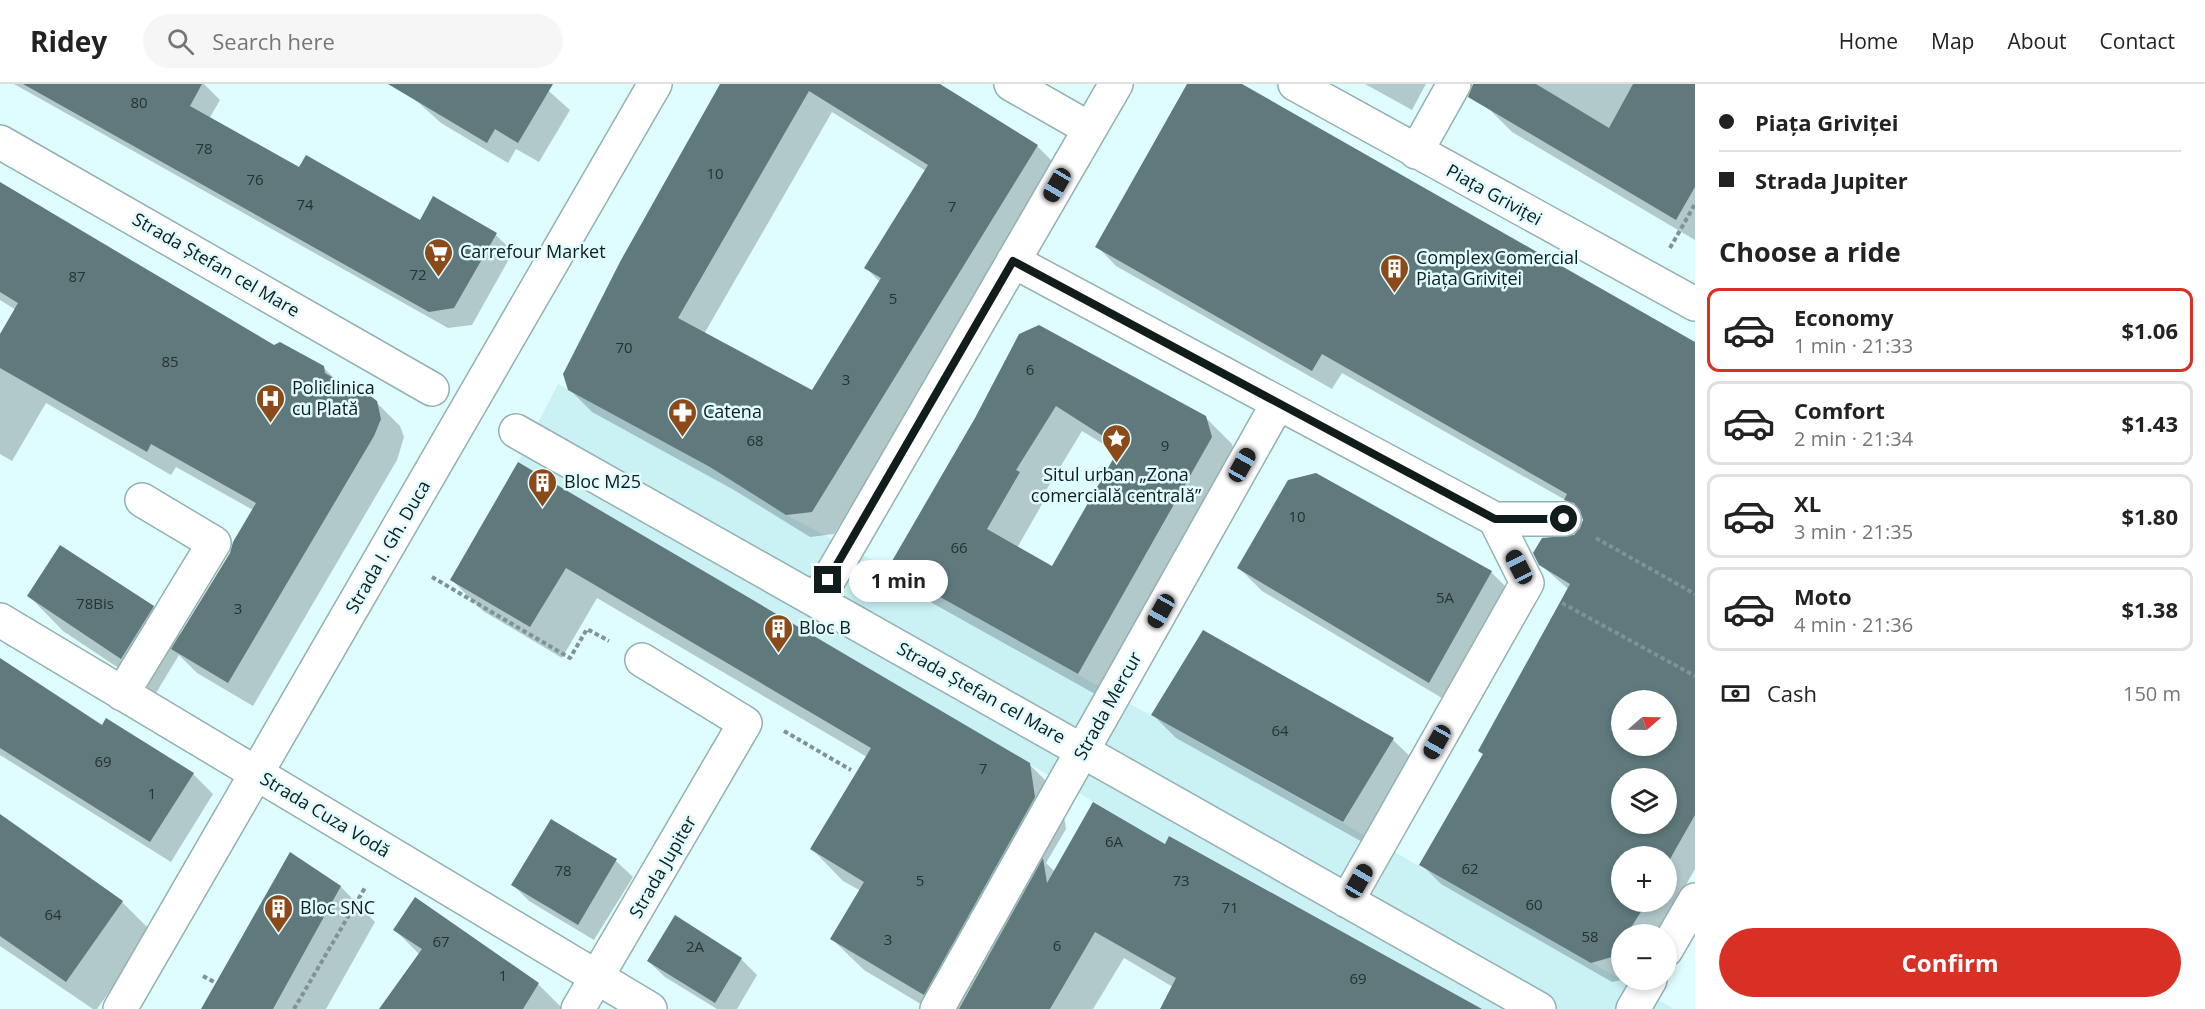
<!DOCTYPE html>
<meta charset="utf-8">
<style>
body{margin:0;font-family:"Open Sans",sans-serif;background:#f6f6f6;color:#222;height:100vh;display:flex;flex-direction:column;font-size:22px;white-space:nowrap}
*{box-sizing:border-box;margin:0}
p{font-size:20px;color:#767676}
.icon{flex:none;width:33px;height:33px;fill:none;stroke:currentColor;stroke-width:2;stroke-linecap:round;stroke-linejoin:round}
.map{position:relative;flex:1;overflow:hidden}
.side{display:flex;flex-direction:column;background:#fff;width:510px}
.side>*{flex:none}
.banner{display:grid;align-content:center;height:132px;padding:0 24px;background:#fff}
.needle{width:39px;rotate:70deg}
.tools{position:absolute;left:1611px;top:606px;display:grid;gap:12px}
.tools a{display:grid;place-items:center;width:66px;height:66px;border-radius:50%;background:#fff;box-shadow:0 3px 9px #0003;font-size:30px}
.end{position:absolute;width:27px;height:27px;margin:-14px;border:8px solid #111c1c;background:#fff;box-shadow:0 0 0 3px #fff}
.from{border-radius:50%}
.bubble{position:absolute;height:42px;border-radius:21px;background:#fff;box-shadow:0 3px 9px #0003;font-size:20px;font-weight:700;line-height:42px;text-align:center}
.car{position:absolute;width:18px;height:36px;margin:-18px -9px;border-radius:8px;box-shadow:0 0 4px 2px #0007;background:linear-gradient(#222 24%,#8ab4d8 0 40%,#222 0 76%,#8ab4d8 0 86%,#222 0)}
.banner b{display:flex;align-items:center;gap:21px;height:57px;font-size:22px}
.banner b+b{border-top:2px solid #e0e0e0}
.banner i{width:15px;height:15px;background:#222}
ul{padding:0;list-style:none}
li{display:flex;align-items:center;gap:18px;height:84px;margin:0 12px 9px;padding:0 12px;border:3px solid #e0e0e0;border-radius:12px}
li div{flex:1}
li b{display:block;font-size:22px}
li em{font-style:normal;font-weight:700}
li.current{border-color:#d93025}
li>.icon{width:54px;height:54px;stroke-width:1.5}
h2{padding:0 24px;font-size:27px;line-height:72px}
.pay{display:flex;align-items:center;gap:15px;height:66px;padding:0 24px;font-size:22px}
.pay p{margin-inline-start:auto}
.action{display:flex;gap:12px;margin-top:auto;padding:12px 24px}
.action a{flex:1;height:69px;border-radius:36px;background:#d93025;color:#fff;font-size:24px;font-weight:700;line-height:69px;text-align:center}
header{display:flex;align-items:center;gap:36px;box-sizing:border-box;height:84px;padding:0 30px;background:#fff;border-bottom:2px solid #e0e0e0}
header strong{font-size:28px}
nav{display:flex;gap:33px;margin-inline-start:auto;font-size:21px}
.search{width:420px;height:54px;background:#f6f6f6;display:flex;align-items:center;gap:15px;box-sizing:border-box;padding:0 21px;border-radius:33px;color:#767676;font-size:22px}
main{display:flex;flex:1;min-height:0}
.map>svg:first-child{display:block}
.built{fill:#caf2f5}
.shadow{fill:#0003;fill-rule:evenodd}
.building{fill:#5f797c;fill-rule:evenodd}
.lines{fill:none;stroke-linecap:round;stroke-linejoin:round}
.minor-casing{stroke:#94b0b2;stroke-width:36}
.major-casing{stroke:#94b0b2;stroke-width:36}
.path{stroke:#7e9395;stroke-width:4;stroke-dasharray:4.5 3;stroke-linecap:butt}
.minor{stroke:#fff;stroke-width:33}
.major{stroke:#fff;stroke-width:33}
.route{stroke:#111c1c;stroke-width:8}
.labels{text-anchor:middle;stroke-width:5;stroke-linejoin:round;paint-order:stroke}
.number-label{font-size:15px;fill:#243334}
.street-label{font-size:18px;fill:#111c1c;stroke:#dffcff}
.poi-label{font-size:18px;fill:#111c1c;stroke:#dffcff;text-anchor:start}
</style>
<header>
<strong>Ridey</strong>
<div class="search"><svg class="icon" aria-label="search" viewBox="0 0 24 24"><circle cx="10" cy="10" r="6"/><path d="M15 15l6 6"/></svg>Search here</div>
<nav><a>Home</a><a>Map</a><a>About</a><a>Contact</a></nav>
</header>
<main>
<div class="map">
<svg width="1695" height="925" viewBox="0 0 1695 925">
<rect width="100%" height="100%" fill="#dffcff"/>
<path class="built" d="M558 300 710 383 786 431 888 484 1674 925H1482L1170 752 1165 760 518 378Z"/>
<path class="shadow" d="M14 0H204L220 16 209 35 299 85 420 138 496 151 513 168 472 241 448 244Z
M398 0H541L570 26 539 78 516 65 508 79 441 39Z
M722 0H937L1037 62 1060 85 834 450 810 453 734 406 592 328 569 305ZM832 28 926 87 866 184 880 198 813 308 704 250Z
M1188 0H1239L1695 260V785L1658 850H1622V896L1612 898 1441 800 1421 780 1484 671 1568 505 1540 480 1581 446 1584 434 1567 417 1342 289 1332 305 1116 182 1097 162ZM1622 616H1666V662H1622ZM1622 694H1666V740H1622ZM1622 772H1666V818H1622Z
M1365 0H1426L1412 26Z
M1501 0H1695V156L1512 48 1487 23Z
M0 100 274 262 323 283 339 299 376 318 400 342 404 353 397 376 253 622 197 589 179 571 156 609 63 547 29 512 153 523 181 551 231 469 253 426 176 383 171 391 46 319 12 377 0 370V253L16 226 0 216Z
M1020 251 1205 333 1232 360 1237 380 1104 615 916 510 890 484 976 335ZM1082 347 1118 369 1052 484 1017 464 1045 415 1042 413Z
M519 380 1029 680 1061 712 1066 745 1046 779 1055 788 1166 762 1479 925H1162L1173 903 1124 874 1093 925H929L864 886 832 855 861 807 843 797 812 765 867 673 597 514 562 574 483 527 452 496Z
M1239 484 1491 488 1514 511 1452 620 1262 507Z
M0 576 103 643 193 690 213 710 171 778 0 671Z
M1153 631 1393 656 1416 678 1366 760 1176 654Z
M0 732 122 818 152 848 97 925H93L0 862Z
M551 737 616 777 633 793 594 856 529 817 513 801Z
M290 770 341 803 375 838 326 925H202Z
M395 846 538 900 563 925H381L420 871Z
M741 875 757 891 737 925H717L665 893 648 877Z"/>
<path class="building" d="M23 0H202L190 22 299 83 306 71 420 136 433 112 497 149 454 224 429 228Z
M388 0H553L518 59 495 45 487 59Z
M720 0H940L1038 61 812 428 786 431 710 383 568 306 563 290 621 176ZM809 7 928 81 864 184 881 194 812 306 678 234Z
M1187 0H1242L1695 258V731L1666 782V772H1622V818H1647L1627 850H1622V859L1612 873 1591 879 1419 781 1483 670 1478 667 1570 500 1539 481 1533 469 1542 454 1574 451 1580 444 1583 436 1580 426 1574 419 1564 416 1567 410 1322 270 1312 287 1095 163ZM1622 616H1666V662H1622ZM1622 694H1666V740H1622Z
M1473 0H1536L1609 44 1633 0H1695V103L1676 136 1468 13Z
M0 98 274 261 280 258 324 282 325 289 352 305 364 307 377 317 381 335 374 352 228 599 171 565 230 469 233 458 256 419 151 360 147 368 0 284V250L18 219 0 208Z
M1039 241 1206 332 1212 353 1078 590 888 484 975 334 1019 250ZM1056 322 1120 363 1052 482 987 445 1020 388 1016 386Z
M518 378 1030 679 1035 713 924 911 830 855 864 798 810 765 871 664 566 484 530 543 450 496Z
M1316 389 1492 487 1429 599 1237 484 1288 396Z
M60 461 154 522 121 575 27 512Z
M1203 546 1394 654 1343 738 1151 631Z
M0 574 102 641 106 634 194 689 150 758 0 664Z
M1093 718 1165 760 1169 752 1482 925H1160L1176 894 1095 848 1050 925H959L1043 774 1047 799Z
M0 730 123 817 66 898 0 852Z
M551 735 617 775 578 841 511 801Z
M290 768 341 802 273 925H201Z
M415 813 539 899 523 925H379L422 865 393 846Z
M675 831 742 874 715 919 647 877Z"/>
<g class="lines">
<defs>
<path id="minor" d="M1011 0 1090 45
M1295 0 1695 220
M0 58 432 305
M1416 68 1454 0
M1013 177 1495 435 1527 499 1347 817
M516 347 1539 925
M1495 435H1564
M817 516 1116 0
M0 536 650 925
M122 610 214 459 142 416
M1666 866 1695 816
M578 925 745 639 642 576
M937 925 1278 319
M1633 925 1650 896"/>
<path id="major" d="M120 925 655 0"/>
</defs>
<use href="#minor" class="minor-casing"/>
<use href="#major" class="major-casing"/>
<path class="path" d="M1670 164 1695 120
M1596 454 1695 510
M432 493 570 574 587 545 609 557
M1562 519 1695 592
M784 647 851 686
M203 892 216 899
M294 925 366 802"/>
<use href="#minor" class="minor"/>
<use href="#major" class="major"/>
</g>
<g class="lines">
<path class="route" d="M828 496 1013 177 1495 435H1564"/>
</g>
<defs>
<symbol id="supermarket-pin" viewBox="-11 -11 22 30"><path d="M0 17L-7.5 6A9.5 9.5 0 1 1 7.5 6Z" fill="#8c4a19" stroke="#dffcff"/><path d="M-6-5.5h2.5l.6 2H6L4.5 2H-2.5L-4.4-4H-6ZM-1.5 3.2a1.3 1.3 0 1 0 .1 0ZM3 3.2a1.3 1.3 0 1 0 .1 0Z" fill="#fff"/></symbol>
<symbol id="building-pin" viewBox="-11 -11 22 30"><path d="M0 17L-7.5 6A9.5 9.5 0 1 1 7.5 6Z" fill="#8c4a19" stroke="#dffcff"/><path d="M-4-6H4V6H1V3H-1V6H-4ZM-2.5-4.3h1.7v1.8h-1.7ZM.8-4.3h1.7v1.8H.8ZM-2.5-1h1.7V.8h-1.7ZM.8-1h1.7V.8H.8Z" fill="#fff"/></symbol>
<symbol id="hospital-pin" viewBox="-11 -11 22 30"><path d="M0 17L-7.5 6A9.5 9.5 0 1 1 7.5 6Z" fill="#8c4a19" stroke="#dffcff"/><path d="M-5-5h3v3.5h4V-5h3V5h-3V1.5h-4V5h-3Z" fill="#fff"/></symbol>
<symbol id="pharmacy-pin" viewBox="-11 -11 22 30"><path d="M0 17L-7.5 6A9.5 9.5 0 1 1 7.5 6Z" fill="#8c4a19" stroke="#dffcff"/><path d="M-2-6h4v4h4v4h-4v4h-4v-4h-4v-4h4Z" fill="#fff"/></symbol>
<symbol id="sight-pin" viewBox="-11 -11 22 30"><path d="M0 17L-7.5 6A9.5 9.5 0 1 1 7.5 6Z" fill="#8c4a19" stroke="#dffcff"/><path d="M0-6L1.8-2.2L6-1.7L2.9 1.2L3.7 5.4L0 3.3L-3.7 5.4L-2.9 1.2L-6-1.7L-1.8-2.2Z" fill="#fff"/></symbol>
</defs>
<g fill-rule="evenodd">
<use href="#supermarket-pin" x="422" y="152" width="33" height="45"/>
<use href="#building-pin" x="1378" y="168" width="33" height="45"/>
<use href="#hospital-pin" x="254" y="298" width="33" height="45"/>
<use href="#pharmacy-pin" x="666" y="312" width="33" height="45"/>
<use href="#sight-pin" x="1100" y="338" width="33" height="45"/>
<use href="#building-pin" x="526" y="382" width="33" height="45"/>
<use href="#building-pin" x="762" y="528" width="33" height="45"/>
<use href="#building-pin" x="262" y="808" width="33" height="45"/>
</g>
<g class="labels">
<g class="number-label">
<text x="139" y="24">80</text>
<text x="204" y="70">78</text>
<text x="715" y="95">10</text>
<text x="255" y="101">76</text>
<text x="305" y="126">74</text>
<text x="952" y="128">7</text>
<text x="418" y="196">72</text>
<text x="77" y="198">87</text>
<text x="893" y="220">5</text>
<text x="624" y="269">70</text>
<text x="170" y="283">85</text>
<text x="1030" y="291">6</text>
<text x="846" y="301">3</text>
<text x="755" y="362">68</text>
<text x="1165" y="367">9</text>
<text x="1297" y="438">10</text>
<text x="959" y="469">66</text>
<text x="1445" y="519">5A</text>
<text x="95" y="525">78Bis</text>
<text x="238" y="530">3</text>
<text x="1280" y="652">64</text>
<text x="103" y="683">69</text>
<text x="983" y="690">7</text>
<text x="152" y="715">1</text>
<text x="1114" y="763">6A</text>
<text x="1470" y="790">62</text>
<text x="563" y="792">78</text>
<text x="920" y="802">5</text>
<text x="1181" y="802">73</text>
<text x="1534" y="826">60</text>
<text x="1230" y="829">71</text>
<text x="53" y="836">64</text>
<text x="1590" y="858">58</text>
<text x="888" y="861">3</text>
<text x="441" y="863">67</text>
<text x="1057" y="867">6</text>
<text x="695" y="868">2A</text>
<text x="503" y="897">1</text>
<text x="1358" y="900">69</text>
</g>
<g class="street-label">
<text transform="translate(1494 111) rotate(29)" y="6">Piața Griviței</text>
<text transform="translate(216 181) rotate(30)" y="6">Strada Ștefan cel Mare</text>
<text transform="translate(388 463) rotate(-60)" y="6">Strada I. Gh. Duca</text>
<text transform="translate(981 609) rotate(29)" y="6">Strada Ștefan cel Mare</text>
<text transform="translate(1108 622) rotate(-61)" y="6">Strada Mercur</text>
<text transform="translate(325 731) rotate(31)" y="6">Strada Cuza Vodă</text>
<text transform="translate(663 783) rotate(-60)" y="6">Strada Jupiter</text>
</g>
<g class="poi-label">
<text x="460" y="174">Carrefour Market</text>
<text x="1416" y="180">Complex Comercial<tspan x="1416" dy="21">Piața Griviței</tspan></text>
<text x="292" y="310">Policlinica<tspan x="292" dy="21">cu Plată</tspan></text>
<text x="703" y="334">Catena</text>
<text x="1116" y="397" text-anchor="middle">Situl urban „Zona<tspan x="1116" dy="21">comercială centrală”</tspan></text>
<text x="564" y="404">Bloc M25</text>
<text x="799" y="550">Bloc B</text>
<text x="300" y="830">Bloc SNC</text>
</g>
</g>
</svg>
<div class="tools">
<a><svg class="needle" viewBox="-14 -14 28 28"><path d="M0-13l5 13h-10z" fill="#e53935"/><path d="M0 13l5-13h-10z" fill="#767676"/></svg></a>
<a><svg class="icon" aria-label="layers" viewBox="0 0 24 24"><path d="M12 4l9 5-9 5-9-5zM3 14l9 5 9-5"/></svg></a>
<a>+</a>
<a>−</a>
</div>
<i class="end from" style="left:1564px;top:435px"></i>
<i class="end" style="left:828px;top:496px"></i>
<div class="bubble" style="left:849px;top:476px;width:99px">1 min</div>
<i class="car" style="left:1057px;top:101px;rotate:210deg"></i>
<i class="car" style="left:1242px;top:381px;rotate:29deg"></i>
<i class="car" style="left:1519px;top:483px;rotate:333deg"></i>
<i class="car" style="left:1161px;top:527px;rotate:209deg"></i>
<i class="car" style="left:1437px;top:658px;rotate:209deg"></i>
<i class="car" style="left:1359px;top:797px;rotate:30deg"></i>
</div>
<section class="side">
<div class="banner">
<b><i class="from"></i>Piața Griviței</b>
<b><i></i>Strada Jupiter</b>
</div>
<h2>Choose a ride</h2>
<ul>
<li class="current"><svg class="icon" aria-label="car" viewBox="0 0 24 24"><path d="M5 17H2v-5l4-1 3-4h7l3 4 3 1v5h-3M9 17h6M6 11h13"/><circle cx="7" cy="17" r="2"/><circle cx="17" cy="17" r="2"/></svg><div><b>Economy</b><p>1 min · 21:33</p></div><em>$1.06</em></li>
<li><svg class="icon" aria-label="car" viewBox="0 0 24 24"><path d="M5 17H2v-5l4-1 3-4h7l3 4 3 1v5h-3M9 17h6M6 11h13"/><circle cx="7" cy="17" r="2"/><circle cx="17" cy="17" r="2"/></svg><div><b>Comfort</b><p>2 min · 21:34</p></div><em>$1.43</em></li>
<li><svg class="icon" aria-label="car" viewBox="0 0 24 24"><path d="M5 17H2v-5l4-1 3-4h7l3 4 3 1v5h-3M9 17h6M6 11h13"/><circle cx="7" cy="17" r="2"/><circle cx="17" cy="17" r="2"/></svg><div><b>XL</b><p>3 min · 21:35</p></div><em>$1.80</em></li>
<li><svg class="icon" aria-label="car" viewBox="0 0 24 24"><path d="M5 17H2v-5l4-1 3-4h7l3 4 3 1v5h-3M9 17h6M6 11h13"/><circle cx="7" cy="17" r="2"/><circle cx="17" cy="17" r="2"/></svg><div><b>Moto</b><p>4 min · 21:36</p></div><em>$1.38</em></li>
</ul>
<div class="pay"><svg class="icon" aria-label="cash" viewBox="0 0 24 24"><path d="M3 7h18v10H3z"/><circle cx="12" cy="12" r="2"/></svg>Cash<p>150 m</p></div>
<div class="action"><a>Confirm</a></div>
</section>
</main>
